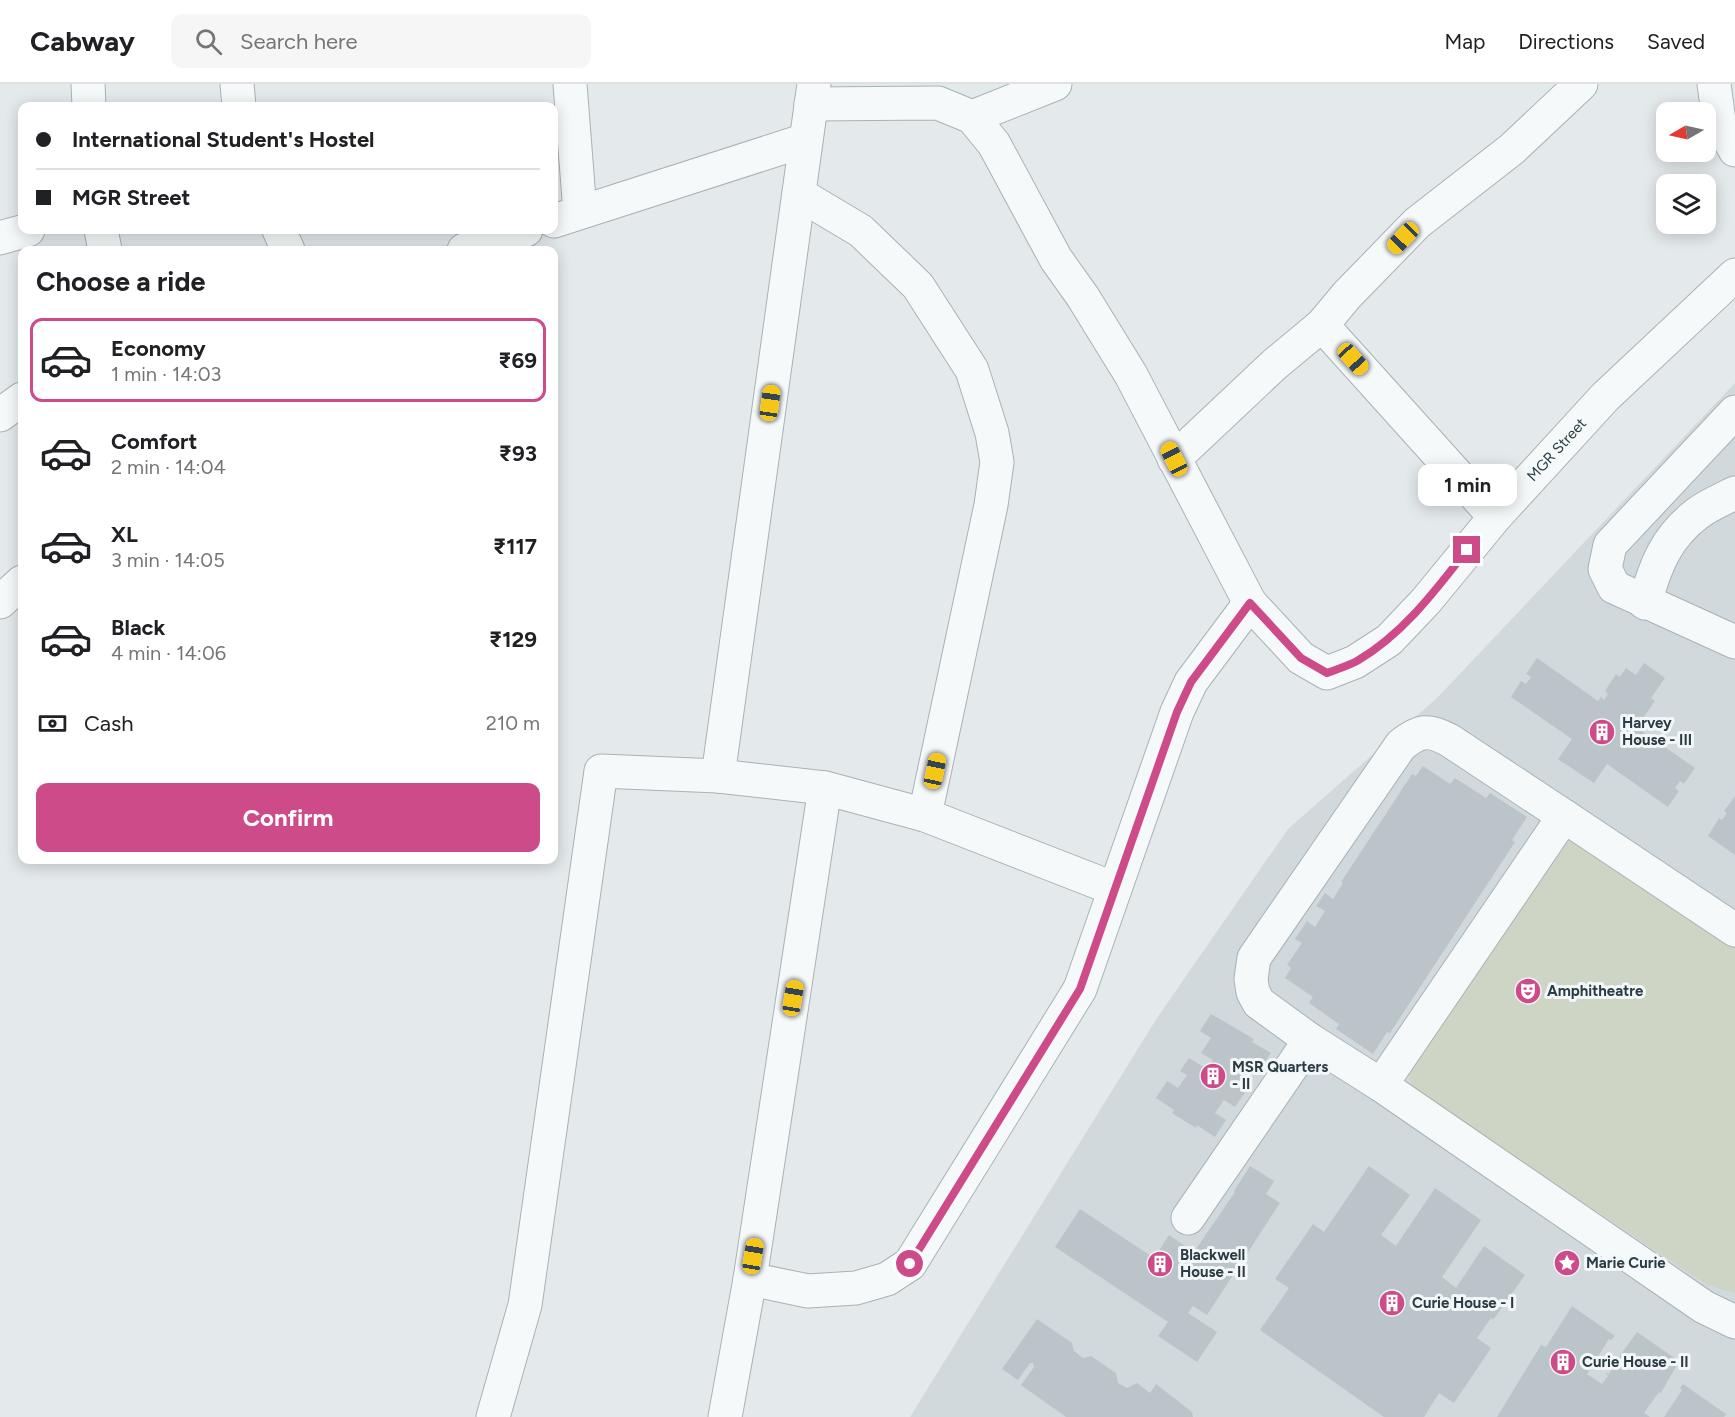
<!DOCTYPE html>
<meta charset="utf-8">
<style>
body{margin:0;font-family:Figtree,sans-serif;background:#f6f6f6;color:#202124;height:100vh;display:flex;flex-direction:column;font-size:22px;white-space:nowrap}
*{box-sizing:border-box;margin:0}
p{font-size:20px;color:#757577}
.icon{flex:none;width:33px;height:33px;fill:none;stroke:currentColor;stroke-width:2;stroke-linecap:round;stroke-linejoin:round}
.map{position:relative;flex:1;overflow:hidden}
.drawer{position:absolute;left:18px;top:162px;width:540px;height:618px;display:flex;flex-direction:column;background:#fff;border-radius:12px;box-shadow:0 3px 15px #0003}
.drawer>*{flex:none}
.banner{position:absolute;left:18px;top:18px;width:540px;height:132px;border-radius:12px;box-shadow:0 3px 15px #0003;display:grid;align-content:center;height:132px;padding:0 18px;background:#fff}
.needle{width:39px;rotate:261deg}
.fabs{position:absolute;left:1656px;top:18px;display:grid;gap:12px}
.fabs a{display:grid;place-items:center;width:60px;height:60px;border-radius:12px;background:#fff;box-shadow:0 3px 15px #0003;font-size:30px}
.end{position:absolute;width:27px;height:27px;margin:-14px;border:8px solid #ce4b8a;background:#fff;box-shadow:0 0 0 3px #fff}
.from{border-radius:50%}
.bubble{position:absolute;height:42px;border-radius:12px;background:#fff;box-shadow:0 3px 15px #0003;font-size:20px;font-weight:700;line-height:42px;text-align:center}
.car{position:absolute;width:18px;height:36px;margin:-18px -9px;border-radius:8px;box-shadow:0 0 4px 2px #0007;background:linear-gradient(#f5c518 24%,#345 0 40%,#f5c518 0 76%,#345 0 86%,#f5c518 0)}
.banner b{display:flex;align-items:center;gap:21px;height:57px;font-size:22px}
.banner b+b{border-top:2px solid #e0e0e0}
.banner i{width:15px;height:15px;background:#202124}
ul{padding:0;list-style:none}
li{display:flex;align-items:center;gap:18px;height:84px;margin:0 12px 9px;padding:0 6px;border:3px solid transparent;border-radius:12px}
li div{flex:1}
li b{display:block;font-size:22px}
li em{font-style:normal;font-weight:700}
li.on{border-color:#ce4b8a}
li>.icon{width:54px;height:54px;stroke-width:1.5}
h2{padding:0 18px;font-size:27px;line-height:72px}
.pay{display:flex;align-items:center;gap:15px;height:66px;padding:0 18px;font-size:22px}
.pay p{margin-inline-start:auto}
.button{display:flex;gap:12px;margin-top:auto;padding:12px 18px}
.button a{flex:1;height:69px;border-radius:12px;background:#ce4b8a;color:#fff;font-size:24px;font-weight:700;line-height:69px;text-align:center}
header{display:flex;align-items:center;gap:36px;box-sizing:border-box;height:84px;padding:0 30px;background:#fff;border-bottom:2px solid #e0e0e0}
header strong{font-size:28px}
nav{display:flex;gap:33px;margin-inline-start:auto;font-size:21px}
.search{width:420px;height:54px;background:#f6f6f6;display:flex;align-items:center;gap:15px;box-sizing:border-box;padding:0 21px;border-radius:12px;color:#757577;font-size:22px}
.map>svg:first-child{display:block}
.built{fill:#d2d9dd}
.green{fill:#ced5c5}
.building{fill:#bbc4c9}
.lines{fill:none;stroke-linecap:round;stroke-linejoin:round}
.minor-casing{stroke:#a9b2b6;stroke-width:35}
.minor{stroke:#f6f9fa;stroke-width:33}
.route{stroke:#ce4b8a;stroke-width:8}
.labels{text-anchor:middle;stroke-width:6;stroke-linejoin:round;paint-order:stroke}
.street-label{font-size:15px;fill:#2b3c44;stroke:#f3f7f9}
.poi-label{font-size:15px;font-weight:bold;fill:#2b3c44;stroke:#f3f7f9;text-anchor:start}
</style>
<header>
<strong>Cabway</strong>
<div class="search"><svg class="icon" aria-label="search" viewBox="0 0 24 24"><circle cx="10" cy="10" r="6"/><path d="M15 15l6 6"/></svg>Search here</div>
<nav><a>Map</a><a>Directions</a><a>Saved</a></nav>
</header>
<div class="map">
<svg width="1735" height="1333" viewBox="0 0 1735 1333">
<rect width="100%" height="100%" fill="#e4e9eb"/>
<path class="built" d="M1735 299V1333H910L1157 934 1288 745 1437 614Z"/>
<path class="green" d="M1570 757H1580L1735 856V1209L1707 1201 1419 1009C1412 1002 1409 997 1409 987L1561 760Z"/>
<path class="building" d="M1537 574 1598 617 1601 613 1604 616 1608 610 1605 607 1616 590 1620 593 1626 584 1636 591 1644 579 1665 594 1651 614 1655 617 1643 634 1640 632 1633 641 1695 684 1684 700 1680 697 1675 704 1679 707 1668 723 1607 680 1594 699 1558 675 1572 655 1511 613 1521 597 1526 600 1531 593 1526 590Z
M1423 682 1450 700 1455 694 1486 714 1490 709 1527 733 1512 756 1515 758 1390 949 1387 948 1373 970 1336 945 1339 940 1309 919 1313 913 1285 894 1291 884 1287 881 1302 859 1295 855 1307 837 1315 843 1325 827 1316 822 1325 809 1333 815 1343 799 1341 798 1412 690 1416 692Z
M1735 712V771L1708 752 1719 734 1722 736 1727 729 1724 727Z
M1211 930 1254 955 1252 958 1271 969 1259 986 1248 980 1240 993 1251 1000 1235 1023 1224 1016 1215 1029 1226 1036 1215 1053 1197 1041 1196 1044 1172 1029 1174 1026 1156 1014 1167 997 1178 1004 1187 991 1180 987 1189 974 1207 985 1213 976 1201 969 1211 954 1200 947Z
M1250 1082 1274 1097 1266 1110 1280 1119 1207 1231 1193 1222 1188 1229 1217 1248 1197 1278 1158 1252 1168 1238 1055 1163 1080 1125 1154 1174 1169 1151 1194 1168 1235 1108 1234 1107Z
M1369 1082 1410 1111 1381 1151 1396 1162 1435 1104 1481 1136 1442 1193 1456 1204 1484 1162 1525 1191 1493 1236 1491 1234 1477 1254 1491 1264 1454 1319 1439 1309 1424 1333H1384L1260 1246 1289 1204 1275 1195 1313 1140 1324 1148Z
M1572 1222 1615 1252 1611 1256 1609 1255 1587 1290 1602 1300 1608 1292 1605 1288 1609 1290 1616 1278 1615 1277 1618 1272 1619 1273 1637 1248 1679 1277 1661 1309 1659 1308 1644 1329 1650 1333H1497L1541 1261 1546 1263Z
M1037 1235 1072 1259 1074 1267 1083 1274 1091 1272 1116 1289 1118 1299 1127 1304 1137 1299 1150 1309 1156 1300 1192 1328 1193 1333H1066L1021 1301 1034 1283 1033 1279H1030L1018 1296 1002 1285Z
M1683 1300 1726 1330 1724 1333H1664L1682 1306 1680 1304Z"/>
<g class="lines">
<defs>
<g id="minor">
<path d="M88 0 89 22"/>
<path d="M237 0 239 22"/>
<path d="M570 0 580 128"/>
<path d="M1714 0 1719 37 1735 66"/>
<path id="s1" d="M811 20 938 19 972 33 994 60 1056 175 1083 213 1131 291 1250 519 1301 574 1327 589 1355 578 1389 556 1426 517 1495 433 1605 313 1735 191"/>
<path d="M972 33 1055 0"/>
<path d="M799 110 861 147 918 202 972 286 992 349 997 378 991 421 925 731"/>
<path d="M554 137 806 56"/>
<path d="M101 146 105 166"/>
<path d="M279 146 288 166"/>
<path d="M0 154 28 146"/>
<path d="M464 166 526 146"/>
<path d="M1322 241 1495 433"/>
<path d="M1735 328 1610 461 1605 485 1614 503 1735 558"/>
<path d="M0 331 22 315"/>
<path d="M1174 375 1275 280 1322 241 1347 211 1417 139 1512 65 1581 0"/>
<path d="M0 518 22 498"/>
<path d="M1645 519C1655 482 1666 453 1698 429 1709 421 1723 415 1735 409"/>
<path d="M718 692 814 0"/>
<path d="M1735 846 1564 732 1381 1001 1704 1223 1735 1238"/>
<path d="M1381 1001 1310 956 1259 919 1253 908 1251 895 1254 874 1401 661C1420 646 1428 645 1449 656L1564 732"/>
<path d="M1188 1134 1310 956"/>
<path d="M750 1195 808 1207 856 1204 887 1195 910 1180 1080 905 1177 628 1191 598 1250 519"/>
<path d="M493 1333 525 1221 601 687 718 692 825 704 925 731 1115 805"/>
<path d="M725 1333 750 1195 825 704"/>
</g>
</defs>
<use href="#minor" class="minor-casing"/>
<use href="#minor" class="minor"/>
</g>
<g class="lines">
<path class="route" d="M910 1180 1080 905 1177 628 1191 598 1250 519 1301 574 1327 589C1337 585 1348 582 1357 577 1403 550 1435 507 1467 466"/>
</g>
<defs>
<symbol id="building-disc" viewBox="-11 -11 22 22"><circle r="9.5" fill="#ce4b8a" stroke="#f3f7f9"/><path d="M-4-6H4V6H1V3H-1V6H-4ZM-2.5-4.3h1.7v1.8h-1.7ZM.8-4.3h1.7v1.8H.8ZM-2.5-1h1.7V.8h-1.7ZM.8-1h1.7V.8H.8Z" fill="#fff"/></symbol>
<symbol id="theatre-disc" viewBox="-11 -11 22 22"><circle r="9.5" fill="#ce4b8a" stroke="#f3f7f9"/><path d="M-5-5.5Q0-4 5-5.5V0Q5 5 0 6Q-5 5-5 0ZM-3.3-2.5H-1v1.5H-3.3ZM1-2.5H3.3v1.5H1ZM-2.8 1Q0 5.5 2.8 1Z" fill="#fff"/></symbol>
<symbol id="sight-disc" viewBox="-11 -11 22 22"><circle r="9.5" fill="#ce4b8a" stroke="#f3f7f9"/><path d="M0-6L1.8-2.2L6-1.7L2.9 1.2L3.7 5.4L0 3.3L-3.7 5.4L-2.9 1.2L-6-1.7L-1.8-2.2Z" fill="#fff"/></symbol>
</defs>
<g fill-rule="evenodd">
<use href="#building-disc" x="1587" y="633" width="30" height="30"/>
<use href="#theatre-disc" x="1513" y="892" width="30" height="30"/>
<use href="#building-disc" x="1198" y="977" width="30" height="30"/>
<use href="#sight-disc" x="1552" y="1164" width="30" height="30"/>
<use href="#building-disc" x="1145" y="1165" width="30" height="30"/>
<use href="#building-disc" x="1377" y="1204" width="30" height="30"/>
<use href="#building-disc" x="1548" y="1263" width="30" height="30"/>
</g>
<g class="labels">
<g class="street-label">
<text dy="5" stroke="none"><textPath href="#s1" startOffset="1154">MGR Street</textPath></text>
</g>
<g class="poi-label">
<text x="1622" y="644">Harvey<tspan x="1622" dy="17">House - III</tspan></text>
<text x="1547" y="912">Amphitheatre</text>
<text x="1232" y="988">MSR Quarters<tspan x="1232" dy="17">- II</tspan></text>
<text x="1180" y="1176">Blackwell<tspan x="1180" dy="17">House - II</tspan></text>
<text x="1586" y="1184">Marie Curie</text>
<text x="1412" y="1224">Curie House - I</text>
<text x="1582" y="1283">Curie House - II</text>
</g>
</g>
</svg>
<div class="fabs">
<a><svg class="needle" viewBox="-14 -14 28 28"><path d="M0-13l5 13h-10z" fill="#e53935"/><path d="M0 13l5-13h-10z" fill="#757577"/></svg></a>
<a><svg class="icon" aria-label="layers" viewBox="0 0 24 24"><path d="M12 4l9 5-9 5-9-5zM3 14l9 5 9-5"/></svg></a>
</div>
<i class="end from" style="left:910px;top:1180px"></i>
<i class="end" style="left:1467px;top:466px"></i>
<div class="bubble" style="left:1418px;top:380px;width:99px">1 min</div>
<i class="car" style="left:1403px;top:154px;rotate:224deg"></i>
<i class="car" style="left:1353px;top:275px;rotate:138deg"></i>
<i class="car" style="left:770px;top:319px;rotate:8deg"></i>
<i class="car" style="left:1174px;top:375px;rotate:333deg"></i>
<i class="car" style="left:935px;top:687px;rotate:12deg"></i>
<i class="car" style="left:793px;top:914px;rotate:9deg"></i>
<i class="car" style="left:753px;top:1172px;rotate:9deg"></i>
<div class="banner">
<b><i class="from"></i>International Student's Hostel</b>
<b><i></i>MGR Street</b>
</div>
<section class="drawer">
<h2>Choose a ride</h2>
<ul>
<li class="on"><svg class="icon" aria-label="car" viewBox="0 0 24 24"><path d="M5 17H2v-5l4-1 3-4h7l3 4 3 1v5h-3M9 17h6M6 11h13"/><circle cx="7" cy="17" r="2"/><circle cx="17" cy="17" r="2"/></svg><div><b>Economy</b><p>1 min · 14:03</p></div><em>₹69</em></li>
<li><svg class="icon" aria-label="car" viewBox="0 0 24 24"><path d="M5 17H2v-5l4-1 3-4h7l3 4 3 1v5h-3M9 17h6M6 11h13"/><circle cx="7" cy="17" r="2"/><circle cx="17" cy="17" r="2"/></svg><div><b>Comfort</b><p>2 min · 14:04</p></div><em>₹93</em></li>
<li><svg class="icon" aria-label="car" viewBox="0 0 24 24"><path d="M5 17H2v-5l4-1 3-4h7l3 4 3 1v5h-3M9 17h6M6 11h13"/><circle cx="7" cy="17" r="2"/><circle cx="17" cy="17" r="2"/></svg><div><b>XL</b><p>3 min · 14:05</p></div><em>₹117</em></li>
<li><svg class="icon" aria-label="car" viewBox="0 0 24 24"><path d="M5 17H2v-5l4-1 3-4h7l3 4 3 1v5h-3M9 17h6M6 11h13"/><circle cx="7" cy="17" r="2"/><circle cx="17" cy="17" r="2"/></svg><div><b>Black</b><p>4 min · 14:06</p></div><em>₹129</em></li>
</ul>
<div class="pay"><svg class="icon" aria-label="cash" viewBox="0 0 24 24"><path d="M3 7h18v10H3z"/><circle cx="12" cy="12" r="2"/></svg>Cash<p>210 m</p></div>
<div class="button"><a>Confirm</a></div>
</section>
</div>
